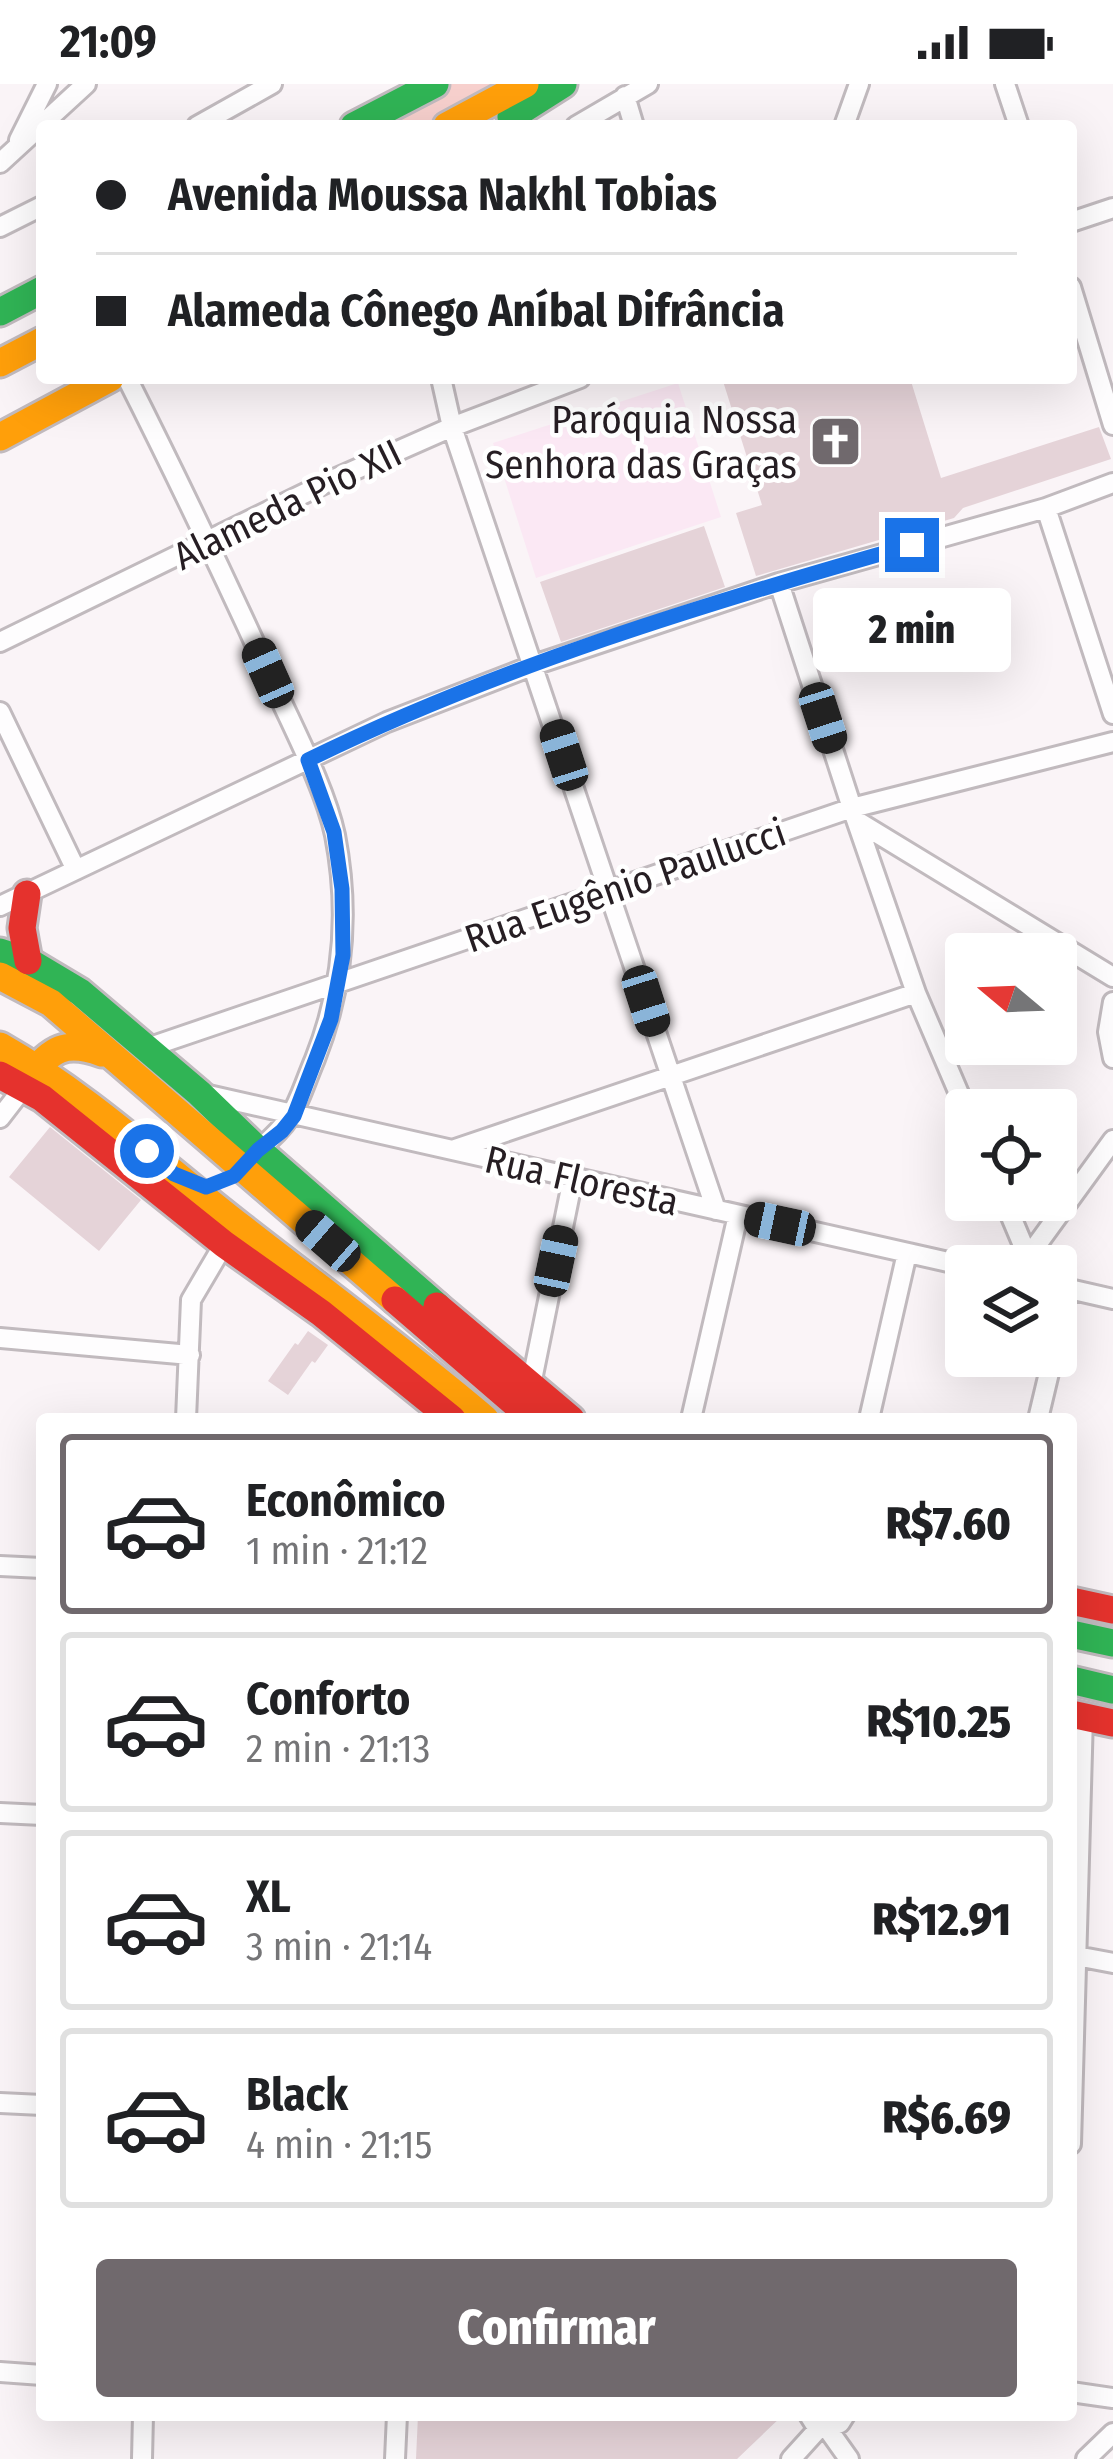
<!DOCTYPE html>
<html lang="pt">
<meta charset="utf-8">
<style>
body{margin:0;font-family:"Fira Sans Condensed",sans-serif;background:#f6f6f6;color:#202124;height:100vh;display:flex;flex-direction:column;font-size:45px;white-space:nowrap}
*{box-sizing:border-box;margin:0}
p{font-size:39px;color:#757577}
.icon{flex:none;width:66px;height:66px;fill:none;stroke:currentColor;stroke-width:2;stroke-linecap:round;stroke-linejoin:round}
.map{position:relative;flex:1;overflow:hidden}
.sheet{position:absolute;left:36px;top:1329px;width:1041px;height:1008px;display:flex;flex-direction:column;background:#fff;border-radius:12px;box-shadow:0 12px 48px #0002}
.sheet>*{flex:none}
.hud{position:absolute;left:36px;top:36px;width:1041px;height:264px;border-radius:12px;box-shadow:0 12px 48px #0002;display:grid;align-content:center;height:264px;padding:0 60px;background:#fff}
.needle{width:78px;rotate:289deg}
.tools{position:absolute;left:945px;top:849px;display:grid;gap:24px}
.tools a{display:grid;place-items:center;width:132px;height:132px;border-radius:12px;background:#fff;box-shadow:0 12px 48px #0002;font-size:60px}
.end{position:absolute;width:54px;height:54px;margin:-27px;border:15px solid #1a73e8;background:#fff;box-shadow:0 0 0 6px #fff}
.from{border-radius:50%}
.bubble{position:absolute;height:84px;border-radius:12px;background:#fff;box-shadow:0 12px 48px #0002;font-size:39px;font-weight:800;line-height:84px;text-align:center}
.car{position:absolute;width:36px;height:72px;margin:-36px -18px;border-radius:15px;box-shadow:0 0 9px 3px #0007;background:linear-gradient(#222 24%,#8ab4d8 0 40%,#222 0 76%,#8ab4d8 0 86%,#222 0)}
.hud b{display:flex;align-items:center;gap:42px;height:114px;font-size:45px}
.hud b+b{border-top:3px solid #e0e0e0}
.hud i{width:30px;height:30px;background:#202124}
ul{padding:21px 0 0;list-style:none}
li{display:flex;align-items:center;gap:36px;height:180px;margin:0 24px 18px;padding:0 36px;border:6px solid #e0e0e0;border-radius:12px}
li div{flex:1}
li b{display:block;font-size:45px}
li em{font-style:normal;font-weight:800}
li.selected{border-color:#70696d}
li>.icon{width:108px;height:108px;stroke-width:1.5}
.primary-button{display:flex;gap:24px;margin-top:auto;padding:24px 60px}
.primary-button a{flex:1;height:138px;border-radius:12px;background:#70696d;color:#fff;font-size:48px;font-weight:800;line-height:138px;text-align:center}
.status{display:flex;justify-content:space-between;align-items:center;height:84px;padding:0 60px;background:#fff;direction:ltr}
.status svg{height:33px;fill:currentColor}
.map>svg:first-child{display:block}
.built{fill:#fbe8f4}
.green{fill:#f7d0cd}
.building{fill:#e5d3d8}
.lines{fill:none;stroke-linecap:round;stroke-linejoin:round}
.street-casing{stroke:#c1babe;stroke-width:24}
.fast-casing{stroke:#c1babe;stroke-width:33}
.slow-casing{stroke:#c1babe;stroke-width:33}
.jam-casing{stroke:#c1babe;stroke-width:33}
.street{stroke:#fefdfe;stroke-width:18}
.fast{stroke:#30b455;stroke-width:27}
.slow{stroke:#ff9f0a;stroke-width:27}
.jam{stroke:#e5322d;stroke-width:27}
.route{stroke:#1a73e8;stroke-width:15}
.labels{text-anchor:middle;stroke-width:9;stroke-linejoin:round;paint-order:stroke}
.poi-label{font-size:39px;fill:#261e23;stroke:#fff;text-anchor:end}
.street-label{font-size:39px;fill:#261e23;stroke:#fff}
</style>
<div class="status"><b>21:09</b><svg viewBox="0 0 49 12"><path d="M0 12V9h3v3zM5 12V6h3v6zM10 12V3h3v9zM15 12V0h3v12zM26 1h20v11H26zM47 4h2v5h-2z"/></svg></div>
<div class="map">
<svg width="1113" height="2375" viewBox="0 0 1113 2375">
<rect width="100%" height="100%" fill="#faf4f7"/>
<path class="built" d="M678 299 721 433 536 494 493 359Z"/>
<path class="green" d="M452 0H502L424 42H374Z"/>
<path class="building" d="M722 294H910L941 394 1099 343 1111 375 963 424 954 434 756 492 736 429 762 421Z
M704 442 725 503 561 558 540 498Z
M50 1043 141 1116 99 1167 9 1093Z
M308 1247 328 1261 315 1279 312 1277 288 1311 268 1297 295 1259 298 1261Z
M418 2331H783L737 2375H416Z"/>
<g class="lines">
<defs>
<path id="street" d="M1005 0 1019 42
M625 12 634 42
M197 42 272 0
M576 42 648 0
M844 42 859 0
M19 56 47 0
M0 79 86 0
M1071 138 1113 124
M0 143 42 122
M1071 203 1113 341
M127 294C178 395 226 496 273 599 293 644 325 704 335 751 350 829 344 902 315 975 296 1020 298 1033 258 1066
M441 294 452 343 716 1126
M1046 424 1113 630
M779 499 852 724 916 909 966 1026
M0 558 332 396 452 343 580 294
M0 628 76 786
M857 737 1113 893
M0 822 387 638 534 581 779 499 1046 424 1113 399
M1113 918 1108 948 1113 974
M144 965 852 724 1113 658
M204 1010 966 1182
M0 1034 24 1003
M455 1065 916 909
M1004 1116 1028 1173 1015 1182
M1028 1173 1113 1056
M1056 1202 1113 1215
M0 1254 190 1271
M1056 1257 1068 1205
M531 1301 573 1094
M186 1335 191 1216 224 1160
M691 1335 738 1131
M869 1335 907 1169
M1038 1335 1053 1272
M0 1482 42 1484
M0 1729 42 1731
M1071 1871 1113 1879
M0 2019 42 2021
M1071 2060 1083 1632
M0 2288 42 2291
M1071 2308 1113 2314
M809 2331 814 2339 827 2344 840 2339 845 2331
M827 2344 849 2375
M142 2375 143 2331
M395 2375 397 2331
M791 2375 820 2343
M1086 2375 1113 2349"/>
<path id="fast" d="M511 33 563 0
M354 42 435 0
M0 228 42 206
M0 868 28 877 80 908 199 1009 258 1066 437 1222
M1071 1550 1113 1559
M1071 1596 1113 1606"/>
<path id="slow" d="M447 42 525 0
M0 279 42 257
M0 353 110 294
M0 892 51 919 395 1216
M0 962C88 1012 161 1081 241 1143 323 1207 406 1268 485 1335
M29 994C51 964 66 956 102 969"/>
<path id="jam" d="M27 810 22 844 28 877
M0 991 42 1014 224 1160 321 1229 452 1335
M395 1216 533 1335
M437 1222 571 1335
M1071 1517 1113 1526
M1071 1630 1113 1639"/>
</defs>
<use href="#street" class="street-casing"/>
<use href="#fast" class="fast-casing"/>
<use href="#slow" class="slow-casing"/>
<use href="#jam" class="jam-casing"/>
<use href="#street" class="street"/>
<use href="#fast" class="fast"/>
<use href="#slow" class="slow"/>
<use href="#jam" class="jam"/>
</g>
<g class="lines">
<path class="route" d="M147 1067 174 1090 206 1103 234 1092 258 1066 282 1047 294 1032 331 935 343 871 342 805 334 748 308 676C500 582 707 519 912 461"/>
</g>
<defs>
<symbol id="church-square" viewBox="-11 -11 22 22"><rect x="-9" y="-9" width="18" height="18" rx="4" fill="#70696d" stroke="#fff"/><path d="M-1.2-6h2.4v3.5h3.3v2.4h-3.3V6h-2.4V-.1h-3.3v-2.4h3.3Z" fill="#fff"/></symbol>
</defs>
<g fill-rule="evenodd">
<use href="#church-square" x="806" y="328" width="59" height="59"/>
</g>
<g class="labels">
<g class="poi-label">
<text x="797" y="349">Paróquia Nossa<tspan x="797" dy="45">Senhora das Graças</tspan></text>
</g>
<g class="street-label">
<text transform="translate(287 420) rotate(-26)" y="14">Alameda Pio XII</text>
<text transform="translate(625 801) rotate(-19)" y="14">Rua Eugênio Paulucci</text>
<text transform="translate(582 1096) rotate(13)" y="14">Rua Floresta</text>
</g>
</g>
</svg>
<div class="tools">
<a><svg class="needle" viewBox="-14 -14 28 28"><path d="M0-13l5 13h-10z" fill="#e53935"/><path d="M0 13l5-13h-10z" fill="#757577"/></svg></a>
<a><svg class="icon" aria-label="locate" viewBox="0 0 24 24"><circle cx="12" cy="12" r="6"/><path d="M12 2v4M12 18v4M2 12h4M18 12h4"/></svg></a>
<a><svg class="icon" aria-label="layers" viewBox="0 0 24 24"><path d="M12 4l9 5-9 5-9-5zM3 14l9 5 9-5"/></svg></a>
</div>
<i class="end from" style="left:147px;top:1067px"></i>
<i class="end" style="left:912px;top:461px"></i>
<div class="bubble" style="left:813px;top:504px;width:198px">2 min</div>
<i class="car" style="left:268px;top:589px;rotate:336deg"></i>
<i class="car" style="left:823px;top:634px;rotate:162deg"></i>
<i class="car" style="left:564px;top:671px;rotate:342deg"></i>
<i class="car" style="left:646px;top:917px;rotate:162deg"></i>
<i class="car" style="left:780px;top:1140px;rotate:282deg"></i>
<i class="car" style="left:328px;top:1157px;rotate:311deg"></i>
<i class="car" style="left:556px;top:1177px;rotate:12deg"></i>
<div class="hud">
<b><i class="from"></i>Avenida Moussa Nakhl Tobias</b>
<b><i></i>Alameda Cônego Aníbal Difrância</b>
</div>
<section class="sheet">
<ul>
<li class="selected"><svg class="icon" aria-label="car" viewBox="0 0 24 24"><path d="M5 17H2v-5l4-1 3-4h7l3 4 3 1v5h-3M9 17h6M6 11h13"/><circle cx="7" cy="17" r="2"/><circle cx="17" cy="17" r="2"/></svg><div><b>Econômico</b><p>1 min · 21:12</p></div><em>R$7.60</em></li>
<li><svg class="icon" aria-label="car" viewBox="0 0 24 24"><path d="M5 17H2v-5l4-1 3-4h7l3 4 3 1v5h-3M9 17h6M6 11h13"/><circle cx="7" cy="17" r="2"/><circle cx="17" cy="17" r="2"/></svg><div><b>Conforto</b><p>2 min · 21:13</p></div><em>R$10.25</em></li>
<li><svg class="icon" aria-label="car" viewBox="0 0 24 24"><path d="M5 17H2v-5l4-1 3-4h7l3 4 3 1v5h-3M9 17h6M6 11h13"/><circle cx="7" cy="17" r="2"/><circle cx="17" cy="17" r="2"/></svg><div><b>XL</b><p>3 min · 21:14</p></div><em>R$12.91</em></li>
<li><svg class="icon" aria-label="car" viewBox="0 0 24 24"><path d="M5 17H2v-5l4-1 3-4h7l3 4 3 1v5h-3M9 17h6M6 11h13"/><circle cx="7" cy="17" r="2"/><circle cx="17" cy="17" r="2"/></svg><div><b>Black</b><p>4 min · 21:15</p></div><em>R$6.69</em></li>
</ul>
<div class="primary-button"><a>Confirmar</a></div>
</section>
</div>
